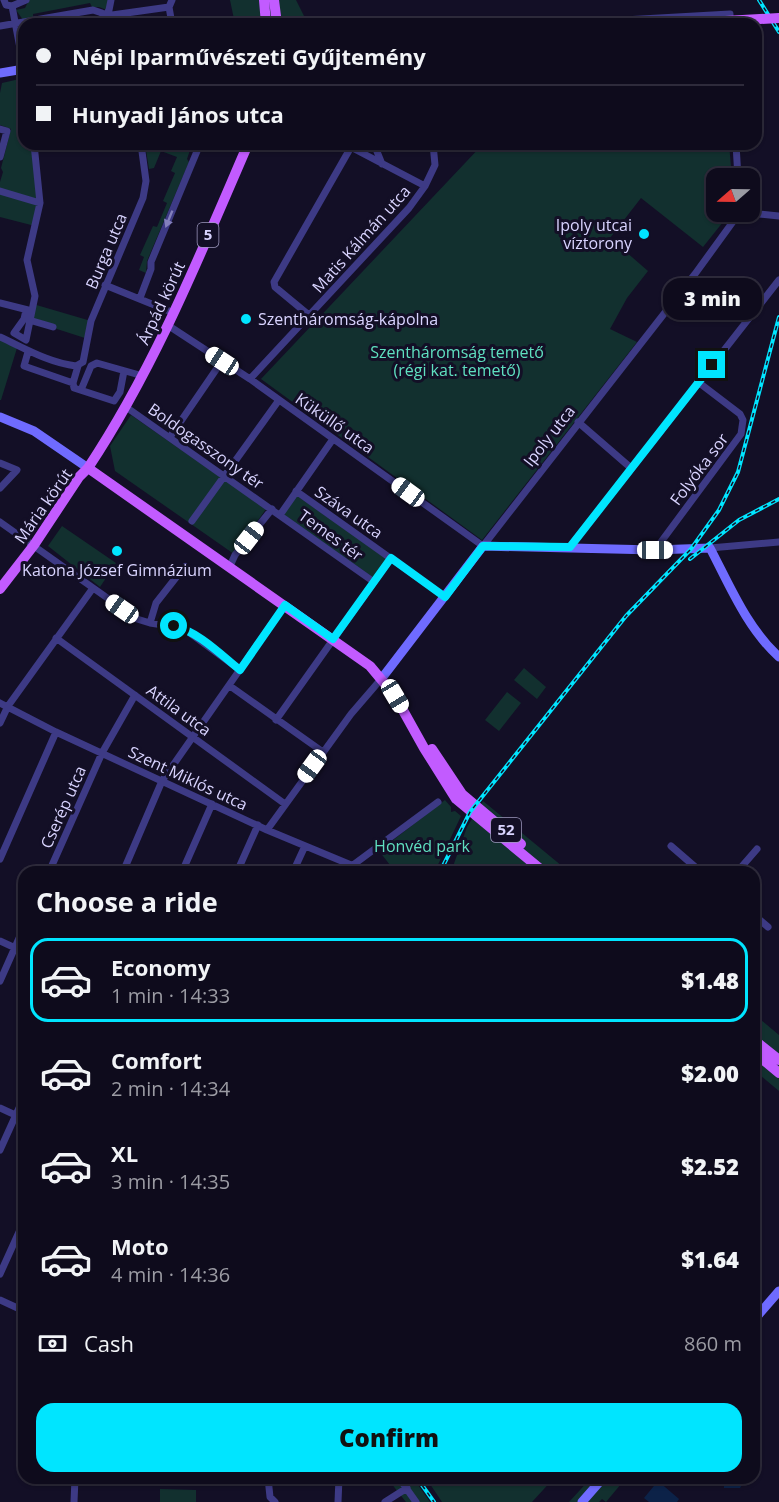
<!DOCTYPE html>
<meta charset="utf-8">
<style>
body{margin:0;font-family:"Open Sans",sans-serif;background:#171425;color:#f1f3f6;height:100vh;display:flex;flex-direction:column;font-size:22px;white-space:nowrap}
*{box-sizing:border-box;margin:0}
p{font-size:20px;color:#9b9ba3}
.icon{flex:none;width:33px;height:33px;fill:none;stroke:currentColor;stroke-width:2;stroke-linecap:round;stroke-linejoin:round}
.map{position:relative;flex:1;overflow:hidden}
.panel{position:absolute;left:18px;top:866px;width:742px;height:618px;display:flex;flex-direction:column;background:#0e0b1c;border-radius:18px;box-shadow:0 2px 4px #0004,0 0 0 2px #2e2b3b}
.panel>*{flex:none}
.hud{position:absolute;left:18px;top:18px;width:744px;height:132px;border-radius:18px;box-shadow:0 2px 4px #0004,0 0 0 2px #2e2b3b;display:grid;align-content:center;height:132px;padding:0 18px;background:#0e0b1c}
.needle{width:39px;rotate:250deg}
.buttons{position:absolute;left:706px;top:168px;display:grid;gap:12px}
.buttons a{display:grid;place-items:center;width:54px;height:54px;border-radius:12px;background:#0e0b1c;box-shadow:0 2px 4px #0004,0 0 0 2px #2e2b3b;font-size:30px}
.end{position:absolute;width:27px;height:27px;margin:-14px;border:8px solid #00e5ff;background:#111;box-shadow:0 0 0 3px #111}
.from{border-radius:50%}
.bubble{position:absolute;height:42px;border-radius:18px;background:#0e0b1c;box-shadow:0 2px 4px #0004,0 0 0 2px #2e2b3b;font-size:20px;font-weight:800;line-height:42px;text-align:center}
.car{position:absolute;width:18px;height:36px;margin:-18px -9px;border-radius:8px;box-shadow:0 0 4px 2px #0007;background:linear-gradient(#fff 24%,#345 0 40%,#fff 0 76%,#345 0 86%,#fff 0)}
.hud b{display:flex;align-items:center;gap:21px;height:57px;font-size:22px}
.hud b+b{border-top:2px solid #2e2b3b}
.hud i{width:15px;height:15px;background:#f1f3f6}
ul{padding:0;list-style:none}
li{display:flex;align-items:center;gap:18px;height:84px;margin:0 12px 9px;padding:0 6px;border:3px solid transparent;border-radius:18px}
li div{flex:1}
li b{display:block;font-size:22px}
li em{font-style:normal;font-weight:800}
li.on{border-color:#00e5ff}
li>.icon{width:54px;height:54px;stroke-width:1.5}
h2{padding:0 18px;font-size:27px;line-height:72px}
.pay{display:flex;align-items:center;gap:15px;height:66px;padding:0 18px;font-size:22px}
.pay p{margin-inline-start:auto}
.button{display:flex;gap:12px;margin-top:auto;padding:12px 18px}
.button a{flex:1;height:69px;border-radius:18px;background:#00e5ff;color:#111;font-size:24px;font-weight:800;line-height:69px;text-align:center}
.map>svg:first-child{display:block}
.green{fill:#12302f}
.water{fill:#0c2248}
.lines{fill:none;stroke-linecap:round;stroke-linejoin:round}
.street{stroke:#3d3a85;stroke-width:7}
.secondary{stroke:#6f6bff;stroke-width:9}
.primary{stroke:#c25bff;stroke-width:10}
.rail-casing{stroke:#00e5ff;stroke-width:4}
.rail{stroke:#130f26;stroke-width:1.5;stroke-dasharray:4.5;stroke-linecap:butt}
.primary-bridge{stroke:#c25bff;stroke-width:10}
.oneway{fill:#837fbc}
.route{stroke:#00e5ff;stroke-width:8}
.poi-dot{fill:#00e5ff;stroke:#130f26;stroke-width:2}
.labels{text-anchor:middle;stroke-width:6;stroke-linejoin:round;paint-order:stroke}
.shield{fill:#130f26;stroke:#9e99be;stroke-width:1.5}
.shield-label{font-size:15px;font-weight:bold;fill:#d9d4ff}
.poi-label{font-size:16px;fill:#d9d4ff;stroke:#130f26;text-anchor:end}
.street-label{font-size:16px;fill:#d9d4ff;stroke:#130f26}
.park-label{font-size:16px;fill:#5fe0c0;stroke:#130f26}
</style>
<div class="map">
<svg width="779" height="1502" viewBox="0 0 779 1502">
<rect width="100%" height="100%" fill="#130f26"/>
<path class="green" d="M29 0H108L107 10 99 7H92L90 3 33 14V18L23 20 16 10 25 8Z
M230 0H296L308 24H235Z
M24 78V144H34L40 203 35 226 0 217V182L3 172 1 168 11 129 0 125V93L2 83Z
M145 144H192L187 159 189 162 147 261 146 273 139 270 144 257 140 255 153 226 157 227 167 203 163 201 175 173 171 171 177 157 161 151 154 168 149 169Z
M483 144H729L732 178H717V212H731L703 247 641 198 610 238 648 271 627 298 610 329 637 342 482 540 261 379Z
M33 304 91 321 88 339 29 320Z
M0 339 17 348 1 400H0Z
M131 415 266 509 234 554 115 471 110 446Z
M296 495 387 559 374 578 283 514Z
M62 526 116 563 100 587 48 546Z
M524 668 546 687 537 699 514 680Z
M507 692 521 703 499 731 485 720Z
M445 800 451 807V812L455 811 461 816 435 871H424L413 865 409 871H383L390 865 379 851Z
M483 801 568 871 451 872 467 827Z
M754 1014 779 1035V1091L755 1071Z
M387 1478H413L430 1502H406Z
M426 1478H554L532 1502H442Z
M591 1478H626L606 1502 602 1499 599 1502H569Z
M160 1489 196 1490V1502H160Z"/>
<path class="water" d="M724 1478H739L743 1483 740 1488H724Z
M658 1481 679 1499 677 1502H649L644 1498Z"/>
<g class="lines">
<path class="street" d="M4 0 6 5 12 6 24 69
M172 0 169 7 172 24
M12 6 26 0
M105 16 169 7
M105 16 109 10 111 0
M553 24 730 14V23
M0 26 93 10 102 13 106 24
M0 129 7 131 0 157
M345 144 425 186
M374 144 382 164
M736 144 738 178
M0 191 40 203
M740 212 779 216
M105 285 174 313
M140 298 151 269V262L200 144
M0 303 28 310
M26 310 24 319 14 333 26 340 35 296 27 260 40 203 34 144
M310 316 275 287 274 282 351 147
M29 320 53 327
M169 326 250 379 483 546 695 274 740 212
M0 337C24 348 49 363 76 366L83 362 91 321 143 198 146 181 141 144
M28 352 24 366 73 383
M250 379 409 208 425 186 435 165 433 144
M73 383 74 388 114 401 120 392 124 371
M73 383 78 366
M81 390 91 366 97 363 143 376
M126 407 374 582
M578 422 631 468
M170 437 222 361
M0 463 17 470 0 488
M296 491 445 597
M280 515 333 439
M192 521 279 400
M0 522 137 619 150 623 183 628 240 670
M570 547 779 280
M710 548 779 542
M655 550 741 434 743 420 740 414 698 382
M230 566 235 555 272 509
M150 623 156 603 185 566
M56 638 285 804
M230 686 323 752
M0 703 56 732 267 830 368 872
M276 720 391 558
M0 723 8 706 93 588
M267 830 351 714 382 678
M671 846 701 872
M0 859 56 732
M49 872 102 753 135 695
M123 872 162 781 285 605
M182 872 212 804
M237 872 258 825
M293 872 305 846
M351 872 353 865 438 802
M737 872 757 849
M754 915 768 927
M0 941 24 952
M0 981 24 927
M0 1108 24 1119
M0 1150 24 1097
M0 1274 24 1221
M0 1300 24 1311
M268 1478 270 1497 275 1502
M399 1478 416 1502
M74 1502 75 1478
M338 1502 339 1478
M385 1502 407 1488"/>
<path class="secondary" d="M0 73 24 69
M0 417 34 431 88 468
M382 678 483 546 655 550 710 548C730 586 747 628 779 657
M754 1320 779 1291
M582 1502 603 1478"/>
<path class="primary" d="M264 0 266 24
M274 0 277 24
M88 468 370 666 395 696 424 748 456 799 544 872
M0 589 34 545 79 477 88 468C155 367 200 255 248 144
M432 749 462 794 521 844
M754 1040 779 1060
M754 1052 779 1073"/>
<defs>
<path id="rail" d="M759 0 779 32
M690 559 739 520 779 499
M440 872 470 812 626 616 691 549 719 510 738 472 779 317
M417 1478 434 1502"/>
</defs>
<use href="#rail" class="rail-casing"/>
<use href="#rail" class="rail"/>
<path class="primary-bridge" d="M673 24 779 18"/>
</g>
<defs><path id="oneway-solid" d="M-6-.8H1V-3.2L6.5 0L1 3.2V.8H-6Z" transform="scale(1.5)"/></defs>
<use class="oneway" href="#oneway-solid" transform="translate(169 219) rotate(112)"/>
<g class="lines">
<path class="route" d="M174 626C199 632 221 655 240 670L285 605 333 639 391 558 445 597 483 546 570 547 712 365"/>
</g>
<g class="poi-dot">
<circle cx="644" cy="234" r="6"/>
<circle cx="246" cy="319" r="6"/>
<circle cx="117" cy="551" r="6"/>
</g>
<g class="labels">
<g class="shield">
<rect x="197.5" y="223" width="21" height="24" rx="4.5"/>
<rect x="491" y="818" width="30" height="24" rx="4.5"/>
</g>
<g class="shield-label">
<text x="208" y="240">5</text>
<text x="506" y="835">52</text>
</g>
<g class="poi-label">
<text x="632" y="231">Ipoly utcai<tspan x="632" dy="18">víztorony</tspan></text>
<text x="258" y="325" text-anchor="start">Szentháromság-kápolna</text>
<text x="117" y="576" text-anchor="middle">Katona József Gimnázium</text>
</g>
<g class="street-label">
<text transform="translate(361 239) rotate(-48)" y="6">Matis Kálmán utca</text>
<text transform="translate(106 251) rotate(-67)" y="6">Burga utca</text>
<text transform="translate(161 303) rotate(-65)" y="6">Árpád körút</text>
<text transform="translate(335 423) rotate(35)" y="6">Küküllő utca</text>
<text transform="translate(549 436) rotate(-52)" y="6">Ipoly utca</text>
<text transform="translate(206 446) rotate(35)" y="6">Boldogasszony tér</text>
<text transform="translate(699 469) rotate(-53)" y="6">Folyóka sor</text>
<text transform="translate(43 506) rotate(-55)" y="6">Mária körút</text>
<text transform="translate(349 512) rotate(35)" y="6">Száva utca</text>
<text transform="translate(331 535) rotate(36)" y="6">Temes tér</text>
<text transform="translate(179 710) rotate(36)" y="6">Attila utca</text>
<text transform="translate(188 778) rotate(25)" y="6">Szent Miklós utca</text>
<text transform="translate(63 807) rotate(-66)" y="6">Cserép utca</text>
</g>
<g class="park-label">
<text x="457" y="358">Szentháromság temető<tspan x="457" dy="18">(régi kat. temető)</tspan></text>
<text x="422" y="852">Honvéd park</text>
</g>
</g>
</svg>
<div class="buttons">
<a><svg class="needle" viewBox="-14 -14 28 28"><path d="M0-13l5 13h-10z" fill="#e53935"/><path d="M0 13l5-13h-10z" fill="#9b9ba3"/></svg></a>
</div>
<i class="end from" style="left:174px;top:626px"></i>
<i class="end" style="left:712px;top:365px"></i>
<div class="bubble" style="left:663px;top:278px;width:99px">3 min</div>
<i class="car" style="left:222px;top:361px;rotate:303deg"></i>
<i class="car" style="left:408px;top:492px;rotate:306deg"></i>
<i class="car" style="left:249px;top:538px;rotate:38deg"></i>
<i class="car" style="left:655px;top:550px;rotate:90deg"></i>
<i class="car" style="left:122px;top:609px;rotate:305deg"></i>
<i class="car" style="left:395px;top:696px;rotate:149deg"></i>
<i class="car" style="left:312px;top:766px;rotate:216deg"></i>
<div class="hud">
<b><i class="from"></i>Népi Iparművészeti Gyűjtemény</b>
<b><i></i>Hunyadi János utca</b>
</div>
<section class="panel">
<h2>Choose a ride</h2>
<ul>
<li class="on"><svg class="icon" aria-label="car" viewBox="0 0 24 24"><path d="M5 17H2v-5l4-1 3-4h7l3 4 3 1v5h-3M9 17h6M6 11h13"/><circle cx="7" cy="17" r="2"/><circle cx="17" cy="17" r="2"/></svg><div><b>Economy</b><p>1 min · 14:33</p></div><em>$1.48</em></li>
<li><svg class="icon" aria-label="car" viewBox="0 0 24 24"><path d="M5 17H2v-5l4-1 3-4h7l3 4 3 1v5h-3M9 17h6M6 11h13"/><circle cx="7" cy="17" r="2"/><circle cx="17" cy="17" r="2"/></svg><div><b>Comfort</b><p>2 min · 14:34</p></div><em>$2.00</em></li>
<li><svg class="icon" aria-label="car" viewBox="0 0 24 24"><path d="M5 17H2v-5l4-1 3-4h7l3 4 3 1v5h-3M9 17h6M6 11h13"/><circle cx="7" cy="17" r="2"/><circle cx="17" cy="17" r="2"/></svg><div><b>XL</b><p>3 min · 14:35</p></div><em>$2.52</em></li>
<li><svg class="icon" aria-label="car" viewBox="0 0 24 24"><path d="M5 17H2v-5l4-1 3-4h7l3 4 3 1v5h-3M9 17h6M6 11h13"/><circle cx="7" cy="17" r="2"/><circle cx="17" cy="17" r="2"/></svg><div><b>Moto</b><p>4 min · 14:36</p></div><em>$1.64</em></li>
</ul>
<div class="pay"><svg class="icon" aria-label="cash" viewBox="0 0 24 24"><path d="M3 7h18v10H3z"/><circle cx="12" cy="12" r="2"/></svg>Cash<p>860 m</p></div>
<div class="button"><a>Confirm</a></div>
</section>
</div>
